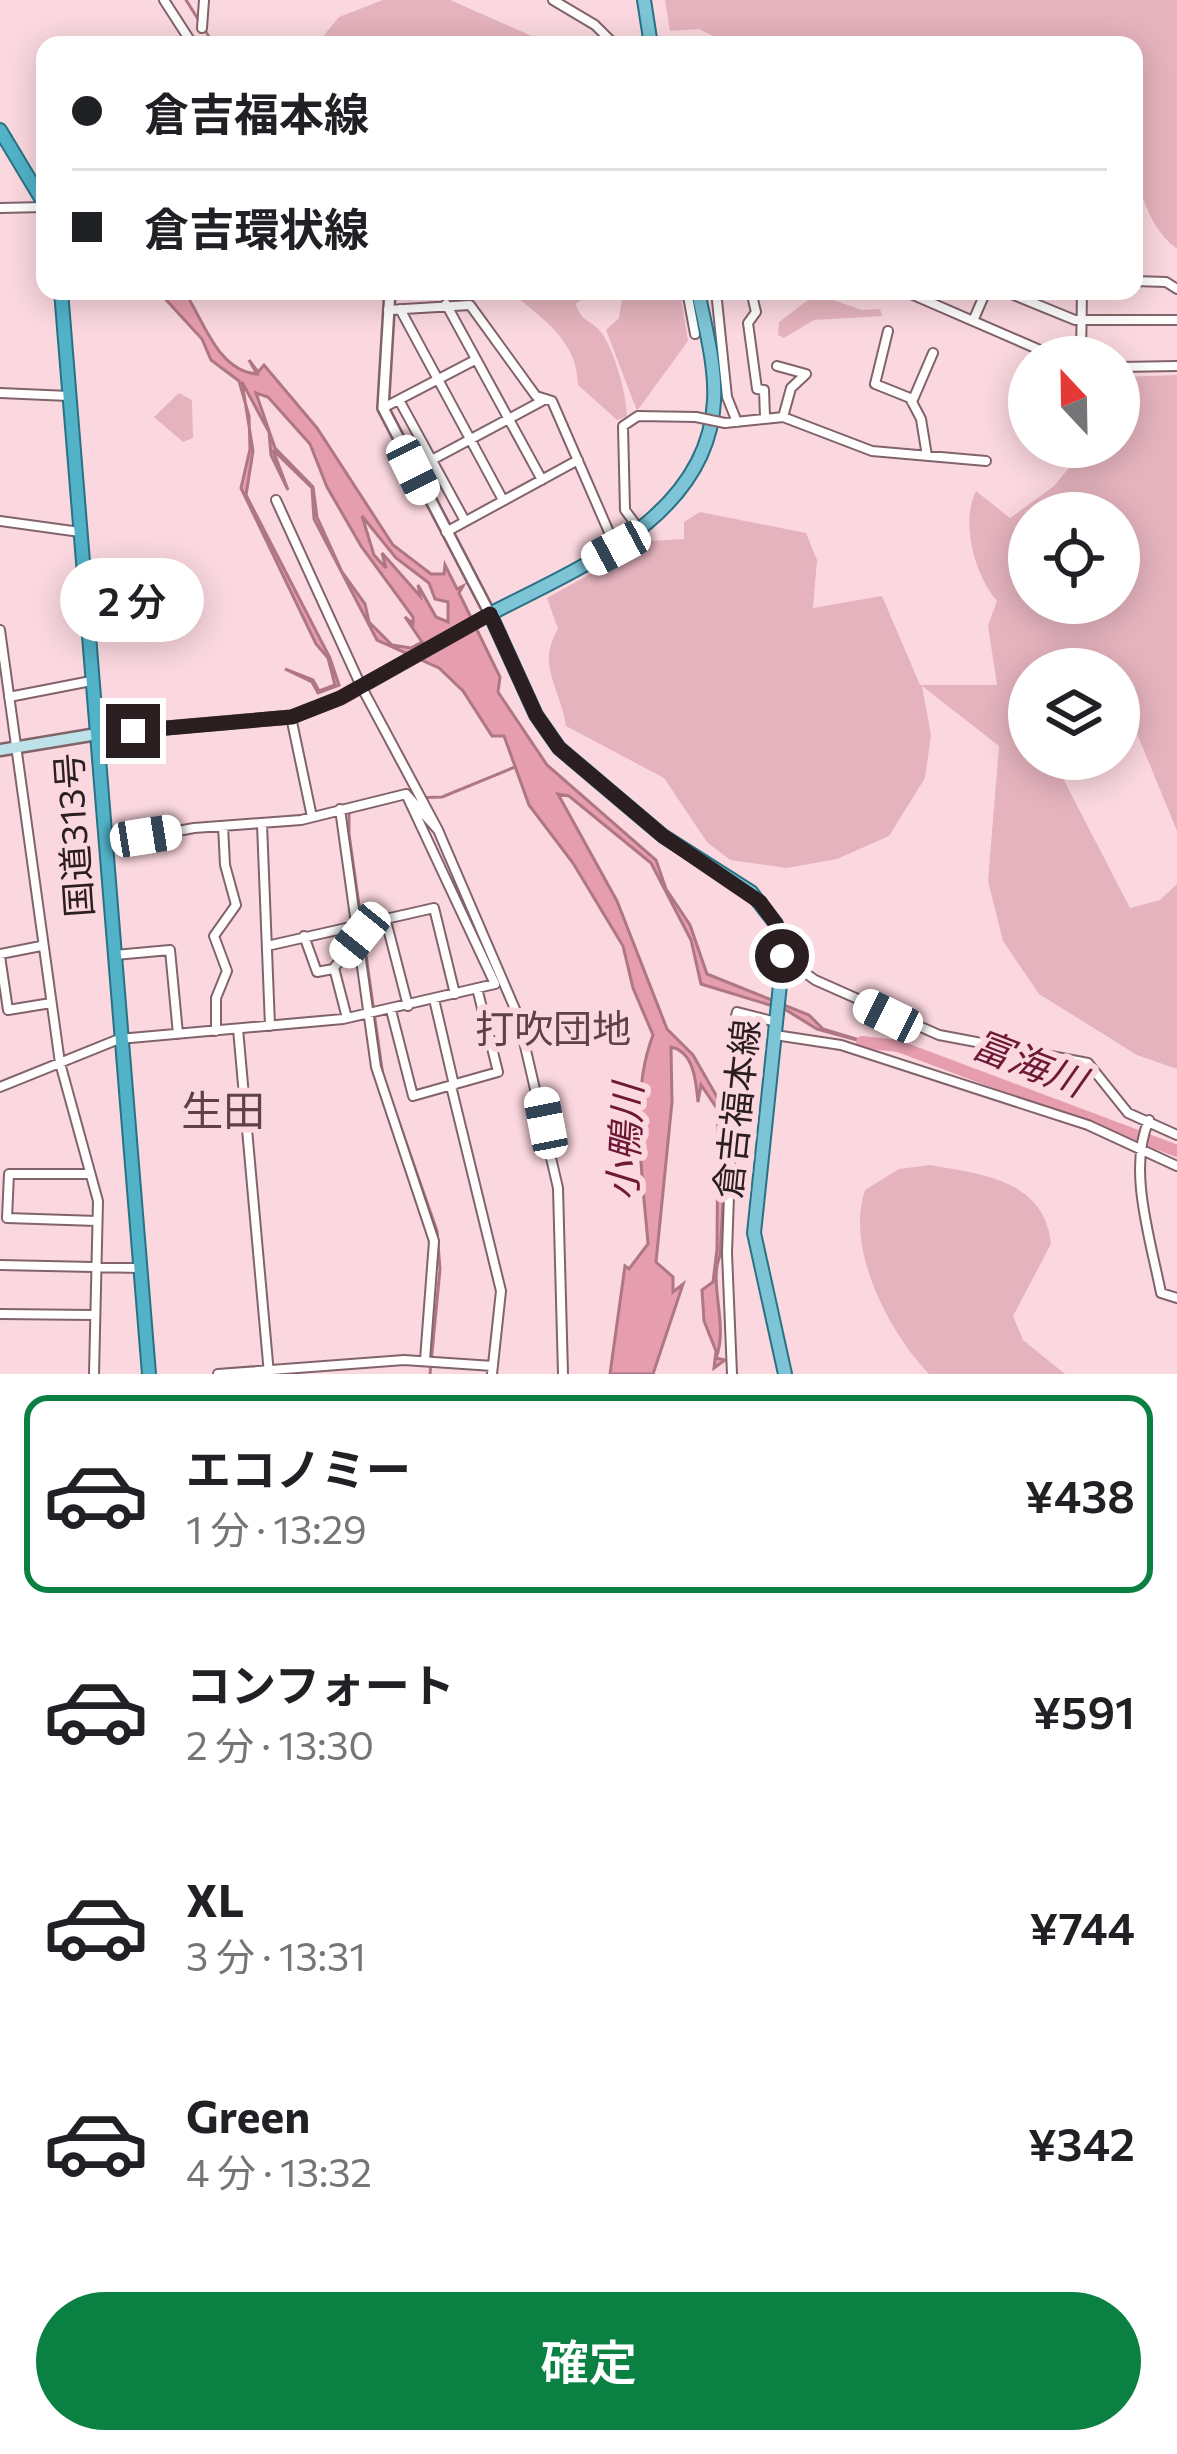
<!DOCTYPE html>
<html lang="ja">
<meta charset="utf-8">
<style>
body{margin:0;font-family:Commissioner,"Noto Sans JP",sans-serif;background:#f6f6f6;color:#202124;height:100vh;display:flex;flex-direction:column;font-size:45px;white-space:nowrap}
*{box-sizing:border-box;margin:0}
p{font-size:39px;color:#757577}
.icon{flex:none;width:66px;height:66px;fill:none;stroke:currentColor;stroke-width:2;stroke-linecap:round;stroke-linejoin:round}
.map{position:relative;height:1374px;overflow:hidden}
.sheet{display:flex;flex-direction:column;background:#fff;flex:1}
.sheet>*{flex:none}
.guide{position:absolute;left:36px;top:36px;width:1107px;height:264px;border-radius:24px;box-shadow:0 6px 30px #0003;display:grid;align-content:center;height:264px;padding:0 36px;background:#fff}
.needle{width:78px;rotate:338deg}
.tools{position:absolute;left:1008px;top:336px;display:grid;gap:24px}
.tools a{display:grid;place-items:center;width:132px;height:132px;border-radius:50%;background:#fff;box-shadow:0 6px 30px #0003;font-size:60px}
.end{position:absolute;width:54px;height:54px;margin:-27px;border:15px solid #2a1e20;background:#fff;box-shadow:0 0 0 6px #fff}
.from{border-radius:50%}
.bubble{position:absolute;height:84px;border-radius:42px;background:#fff;box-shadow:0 6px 30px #0003;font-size:39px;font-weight:600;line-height:84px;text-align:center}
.car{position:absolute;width:36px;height:72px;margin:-36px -18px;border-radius:15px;box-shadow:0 0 9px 3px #0007;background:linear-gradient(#fff 24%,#345 0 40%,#fff 0 76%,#345 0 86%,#fff 0)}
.guide b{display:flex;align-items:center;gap:42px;height:114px;font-size:45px}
.guide b+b{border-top:3px solid #e0e0e0}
.guide i{width:30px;height:30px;background:#202124}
ul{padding:21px 0 0;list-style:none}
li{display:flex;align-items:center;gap:36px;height:198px;margin:0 24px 18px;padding:0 12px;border:6px solid transparent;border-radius:24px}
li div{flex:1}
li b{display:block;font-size:45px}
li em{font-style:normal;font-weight:600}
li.current{border-color:#0b8043}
li>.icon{width:108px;height:108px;stroke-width:1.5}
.action{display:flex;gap:24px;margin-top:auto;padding:24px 36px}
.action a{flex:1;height:138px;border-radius:72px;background:#0b8043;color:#fff;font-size:48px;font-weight:600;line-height:138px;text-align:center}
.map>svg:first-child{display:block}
.green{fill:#e5b3be;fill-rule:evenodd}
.water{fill:#e69dae;stroke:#ae7783;stroke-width:3;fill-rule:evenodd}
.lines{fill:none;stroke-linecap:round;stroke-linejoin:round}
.stream{stroke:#ae7783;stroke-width:3}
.river{stroke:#e69dae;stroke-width:12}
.minor-casing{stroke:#82636a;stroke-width:12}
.tertiary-casing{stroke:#82636a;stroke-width:14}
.secondary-casing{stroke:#82636a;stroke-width:15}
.primary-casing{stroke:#287284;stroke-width:16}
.trunk-casing{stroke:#287284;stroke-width:16}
.minor{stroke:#fff;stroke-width:8}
.tertiary{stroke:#fff;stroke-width:9}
.secondary{stroke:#bee2ea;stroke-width:10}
.primary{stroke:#7dc5d6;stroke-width:12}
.trunk{stroke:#52b2c8;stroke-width:12}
.minor-bridge-casing{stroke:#82636a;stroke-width:12;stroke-linecap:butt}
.minor-bridge{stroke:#fff;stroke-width:8}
.route{stroke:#2a1e20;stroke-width:15}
.labels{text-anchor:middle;stroke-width:12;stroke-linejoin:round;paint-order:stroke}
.street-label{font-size:36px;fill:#2a1e20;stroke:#fbd8df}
.neighbourhood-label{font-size:39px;fill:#5f4249;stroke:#fbd8df}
.water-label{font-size:39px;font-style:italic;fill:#6d1936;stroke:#fbd8df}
.quarter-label{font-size:42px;fill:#5f4249;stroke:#fbd8df}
</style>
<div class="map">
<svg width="1177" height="1374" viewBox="0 0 1177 1374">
<rect width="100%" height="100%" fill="#fbd8df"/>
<path class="green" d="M383 0H450L552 45H316L339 17Z
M665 0H1177V249C1121 206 1134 107 1134 45H731L699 29 670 31Z
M510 291H680L688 341 637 411 606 330 619 318 623 293 584 297 576 304C580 321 591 320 601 332 615 351 626 393 627 416L617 420 578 385C577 339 542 319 510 291Z
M816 294 862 310 880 309 882 316 814 320 784 338 778 335 779 322Z
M1177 375V831L1131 719 1119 708V669H1029V759H1053L1130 908 1160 900 1177 884V1069L1137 1055 1039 994 1003 941 988 881 999 746 922 686 931 735 925 778 889 836 837 859 787 868 730 860 707 842 664 778 566 726C560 687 536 665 558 629L547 598 649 541 684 539V522L700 512 806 533 817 560 813 608 882 596 920 685H997L988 626 997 601C975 576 960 522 976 491L1010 518 1054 486 1086 447H1119V377ZM1119 513V603H1029V513Z
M179 393 192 400 193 438 183 442 154 417Z
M930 1165C982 1174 1045 1180 1051 1244L1013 1316 1023 1340 1065 1374H929C889 1332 845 1249 865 1190L899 1169Z"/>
<path class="water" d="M158 291H184C204 320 217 371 257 374L249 360 258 372 264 365 317 428 393 545 431 574H444L445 565 457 589 463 586 459 593 500 677 498 692 547 765 656 860 666 889 690 925 707 974 809 1015 823 1029 879 1046 817 1029 786 1010 701 984 691 940 651 863 569 796 558 794 617 901 667 1029 693 1055 728 1116 720 1256C708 1282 729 1326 716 1358L725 1360 714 1368 716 1351 704 1321 702 1290 713 1282 717 1249 718 1110 701 1085 698 1102C696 1081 694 1052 671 1047L672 1102 656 1262 673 1277V1292L683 1284 653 1374H610L625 1266 629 1269 648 1244C643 1178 629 1097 653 1035L633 988 623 946 573 863 529 805 504 736H492L463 691 439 668 377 640 314 519 312 488 273 450 288 490 271 455 269 432 242 382 253 451 246 495 330 658 339 685 318 693 312 682 285 669 313 680 319 691 335 685 328 658 316 644 241 488 250 449 249 416 239 381 211 360 202 339ZM256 393 268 397 310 444 327 487 361 546 413 617V624L405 617 422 642 411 648 392 645 369 622 365 604 342 572 317 517 313 487 275 448ZM362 516 396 558 429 583 435 599 448 602V622L436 617 418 585 420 596 382 553 386 568 374 555Z"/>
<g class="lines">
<path class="stream" d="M186 0 198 19
M203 27 214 45
M411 798 442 797 515 767
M378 805 349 812V834L383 1076
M394 1108 437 1231 440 1269 430 1374"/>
<path class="river" d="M862 1042 898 1046 1177 1151"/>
<defs>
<path id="minor" d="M164 0 193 45
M553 0 595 25 615 45
M202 28 204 0
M0 208 45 207
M1134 281 1166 282 1177 289
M687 291 695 334
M716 291 727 397 737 422
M751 291 756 312 748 323 757 389 764 390 765 417
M904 291 1056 357
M1004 291 1075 320H1177
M446 304 542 480
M400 309 503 500
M388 310 470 305 536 396 552 401 615 546
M973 321 986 291
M888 331 875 384 910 398 921 419 927 456
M1081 357 1082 291
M777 366 806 374 791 388 783 417
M1119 367 1177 366
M0 393 69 396
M399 400 465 521
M912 402 933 353
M383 408 475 360
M725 423 783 417 872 451 986 461
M413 470 542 401
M276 500 361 686 438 830 518 1016 558 1188 563 1374
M0 521 80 532
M639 529 625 510 623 426 638 416 696 417
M446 532 578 460
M0 630 60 1063 98 1201 94 1374
M9 697 91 681
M291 717 312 817
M340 809 376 1067 434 1241 425 1360
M262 824 270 1026
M107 844 194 828 301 820 406 794
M385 917 408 1006
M304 936 317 972 333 969 359 937
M267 946 434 908 455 994
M0 954 41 946
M115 955 170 950 178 1034
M0 956 8 1010 51 1003
M782 956 815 980 939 1035 1088 1063 1128 1113 1177 1135
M334 968 347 1018
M434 999 454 1085
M391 1010 413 1096 498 1072 477 988
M238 1029 269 1374
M216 1031V998L227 971 214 936 236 905 225 865 223 826
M775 1035 841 1045 1088 1125 1177 1166
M451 1086 501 1291 492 1374
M0 1087 119 1039 343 1019 495 984 406 794 438 830
M1149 1120C1127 1169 1151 1241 1161 1293L1177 1298
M90 1174H9L7 1218 97 1221
M0 1265 140 1268
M0 1314 94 1315
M218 1374 404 1360 493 1366
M732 1374 727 1253 735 1020 737 1012 776 1022"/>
<path id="tertiary" d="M390 291 383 408 490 614"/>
<path id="secondary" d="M0 750 97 734 291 717 341 698 490 614"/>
<path id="primary" d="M644 0 651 45
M698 291C705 327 716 365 714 401 708 518 578 568 490 614L536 715 559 748 663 836 751 892 776 924 781 975 754 1233 785 1374"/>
<path id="trunk" d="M0 130 45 205
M61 291 149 1374"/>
</defs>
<use href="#minor" class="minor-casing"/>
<use href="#tertiary" class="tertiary-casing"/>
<use href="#secondary" class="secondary-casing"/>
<use href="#primary" class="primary-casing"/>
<use href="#trunk" class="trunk-casing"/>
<use href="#minor" class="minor"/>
<use href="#tertiary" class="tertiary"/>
<use href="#secondary" class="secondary"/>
<use href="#primary" class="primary"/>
<use href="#trunk" class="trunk"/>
<defs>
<path id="minor-bridge" d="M696 417 725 423"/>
</defs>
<use href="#minor-bridge" class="minor-bridge-casing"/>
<use href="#minor-bridge" class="minor-bridge"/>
</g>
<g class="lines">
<path class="route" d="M133 731 292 717 340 698 490 614 536 715 559 748 663 836 760 902 776 924 782 956"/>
</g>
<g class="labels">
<g class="street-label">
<text transform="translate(74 835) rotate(-94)" y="13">国道313号</text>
<text transform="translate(737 1109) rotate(-84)" y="13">倉吉福本線</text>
</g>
<g class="neighbourhood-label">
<text x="553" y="1043">打吹団地</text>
</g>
<g class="water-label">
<text transform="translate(1029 1063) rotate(21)" y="14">富海川</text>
<text transform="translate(625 1142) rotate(-87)" y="14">小鴨川</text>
</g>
<g class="quarter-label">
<text x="223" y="1126">生田</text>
</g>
</g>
</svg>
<div class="tools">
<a><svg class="needle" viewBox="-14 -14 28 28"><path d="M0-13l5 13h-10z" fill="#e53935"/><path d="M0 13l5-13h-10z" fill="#757577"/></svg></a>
<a><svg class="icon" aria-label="locate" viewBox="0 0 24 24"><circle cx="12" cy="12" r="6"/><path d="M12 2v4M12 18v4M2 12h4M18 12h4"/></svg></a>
<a><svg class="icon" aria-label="layers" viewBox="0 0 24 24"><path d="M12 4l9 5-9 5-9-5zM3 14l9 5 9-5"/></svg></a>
</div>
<i class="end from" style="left:782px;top:956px"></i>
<i class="end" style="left:133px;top:731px"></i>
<div class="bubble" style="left:60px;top:558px;width:144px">2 分</div>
<i class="car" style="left:413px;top:470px;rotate:154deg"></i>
<i class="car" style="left:616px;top:548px;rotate:242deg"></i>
<i class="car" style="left:146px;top:836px;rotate:81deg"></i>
<i class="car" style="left:360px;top:935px;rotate:219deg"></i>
<i class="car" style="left:888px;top:1016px;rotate:296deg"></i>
<i class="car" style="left:546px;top:1123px;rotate:349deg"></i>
<div class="guide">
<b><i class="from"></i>倉吉福本線</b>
<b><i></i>倉吉環状線</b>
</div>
</div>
<section class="sheet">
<ul>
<li class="current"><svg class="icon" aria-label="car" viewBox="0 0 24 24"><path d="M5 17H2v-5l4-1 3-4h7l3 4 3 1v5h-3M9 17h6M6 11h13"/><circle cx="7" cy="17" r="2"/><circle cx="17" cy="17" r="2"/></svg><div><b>エコノミー</b><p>1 分 · 13:29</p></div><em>¥438</em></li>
<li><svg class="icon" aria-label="car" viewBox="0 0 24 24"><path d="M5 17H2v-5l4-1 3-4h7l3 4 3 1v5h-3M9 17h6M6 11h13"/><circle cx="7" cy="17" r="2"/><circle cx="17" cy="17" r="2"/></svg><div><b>コンフォート</b><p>2 分 · 13:30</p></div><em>¥591</em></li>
<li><svg class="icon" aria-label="car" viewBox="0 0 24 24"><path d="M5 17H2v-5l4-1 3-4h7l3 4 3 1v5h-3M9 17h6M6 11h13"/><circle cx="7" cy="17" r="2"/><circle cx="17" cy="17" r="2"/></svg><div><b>XL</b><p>3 分 · 13:31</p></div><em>¥744</em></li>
<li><svg class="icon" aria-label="car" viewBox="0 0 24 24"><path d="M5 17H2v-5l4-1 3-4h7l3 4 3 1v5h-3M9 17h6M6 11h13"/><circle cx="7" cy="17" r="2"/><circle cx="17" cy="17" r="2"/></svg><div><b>Green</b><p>4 分 · 13:32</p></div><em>¥342</em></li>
</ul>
<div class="action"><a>確定</a></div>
</section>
